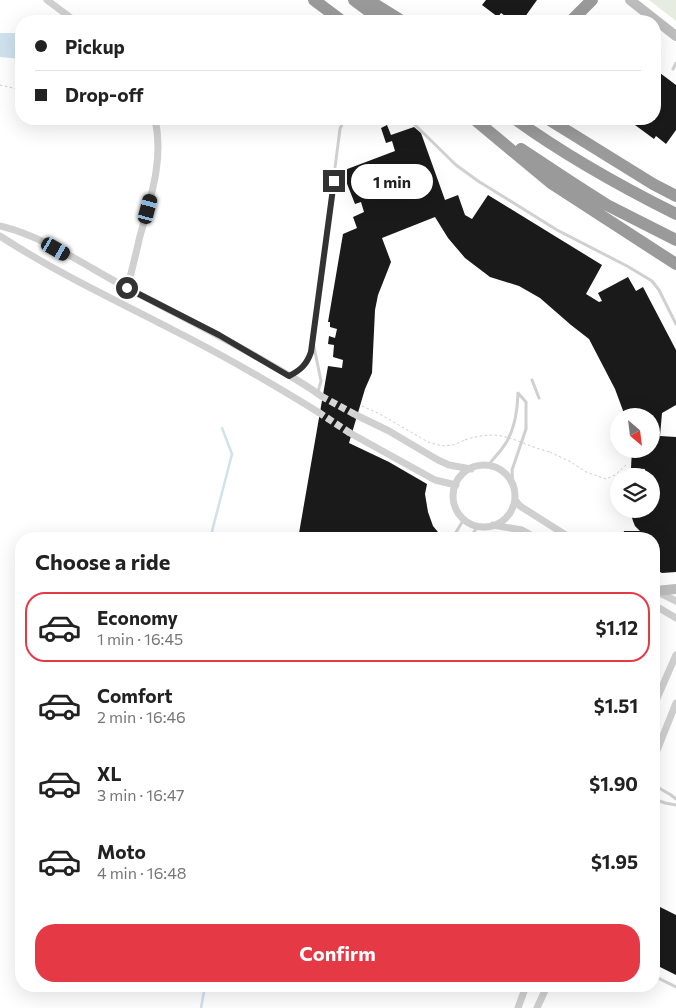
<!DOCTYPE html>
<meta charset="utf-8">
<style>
body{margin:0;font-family:Commissioner,sans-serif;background:#f2f2f2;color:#222;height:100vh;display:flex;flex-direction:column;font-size:19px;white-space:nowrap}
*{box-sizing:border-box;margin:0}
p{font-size:16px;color:#767676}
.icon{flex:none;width:28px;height:28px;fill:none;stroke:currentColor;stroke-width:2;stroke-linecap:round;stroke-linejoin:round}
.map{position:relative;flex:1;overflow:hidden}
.drawer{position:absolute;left:15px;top:532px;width:645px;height:460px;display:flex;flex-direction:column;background:#fff;border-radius:20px;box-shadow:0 5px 20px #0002}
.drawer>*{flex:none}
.guide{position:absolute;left:15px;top:15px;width:646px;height:110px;border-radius:20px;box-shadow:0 5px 20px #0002;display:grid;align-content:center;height:110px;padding:0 20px;background:#fff}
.needle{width:32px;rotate:152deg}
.tools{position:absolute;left:610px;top:408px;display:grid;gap:10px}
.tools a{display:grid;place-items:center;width:50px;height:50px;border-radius:50%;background:#fff;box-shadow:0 5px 20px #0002;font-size:25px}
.end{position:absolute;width:22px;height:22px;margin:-11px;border:6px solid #333;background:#fff;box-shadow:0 0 0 2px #fff}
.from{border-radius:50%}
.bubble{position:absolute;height:35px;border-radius:18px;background:#fff;box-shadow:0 5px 20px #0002;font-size:16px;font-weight:700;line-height:35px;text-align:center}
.car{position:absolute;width:15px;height:30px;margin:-15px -8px;border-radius:6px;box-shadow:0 0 4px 1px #0007;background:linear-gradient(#222 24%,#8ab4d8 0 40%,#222 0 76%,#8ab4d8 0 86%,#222 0)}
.guide b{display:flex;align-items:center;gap:18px;height:48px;font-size:19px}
.guide b+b{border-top:1px solid #e0e0e0}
.guide i{width:12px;height:12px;background:#222}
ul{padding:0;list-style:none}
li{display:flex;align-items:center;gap:15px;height:70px;margin:0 10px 8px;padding:0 10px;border:2px solid transparent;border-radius:20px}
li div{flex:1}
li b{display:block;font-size:19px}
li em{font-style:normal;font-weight:700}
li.active{border-color:#e63946}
li>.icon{width:45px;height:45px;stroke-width:1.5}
h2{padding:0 20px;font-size:22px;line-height:60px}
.primary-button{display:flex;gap:10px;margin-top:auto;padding:10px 20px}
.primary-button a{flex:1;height:58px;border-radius:20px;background:#e63946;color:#fff;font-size:20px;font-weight:700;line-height:58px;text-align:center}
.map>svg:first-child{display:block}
.green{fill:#e6ecdf}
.water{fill:#cfe2ee}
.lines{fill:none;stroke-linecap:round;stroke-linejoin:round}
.stream{stroke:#cfe2ee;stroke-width:2.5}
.building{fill:#1a1a1a}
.street-tunnel{stroke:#d6d6d6;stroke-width:7;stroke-dasharray:7 3.5;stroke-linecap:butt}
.path{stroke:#cdcdcd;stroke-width:1;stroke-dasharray:2.5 2.5;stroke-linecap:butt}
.lane{stroke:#d0d0d0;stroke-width:3}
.street{stroke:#d0d0d0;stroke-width:7}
.secondary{stroke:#bdbdbd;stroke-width:10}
.highway{stroke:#9a9a9a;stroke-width:12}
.path-bridge{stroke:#cdcdcd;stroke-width:1;stroke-dasharray:2.5 2.5;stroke-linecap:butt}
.route{stroke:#333;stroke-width:6}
</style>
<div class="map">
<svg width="676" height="1008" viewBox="0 0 676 1008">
<rect width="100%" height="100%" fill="#fff"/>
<path class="green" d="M649 0H676V21Z"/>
<path class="water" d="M0 33H21V59L0 57Z"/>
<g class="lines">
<path class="stream" d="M210 539 232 454 222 428
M201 1008 205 986"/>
</g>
<path class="building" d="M486 0H537L522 21H512L501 13 498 17 482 5Z
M655 73 659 75 660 73 676 85V130L666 144 656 136 654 139 635 125 636 124 629 119H655Z
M387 125 391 135 414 127 421 133 445 200 458 195 465 215 472 219 488 195 602 265 586 294 599 302 602 301 598 293 628 277 636 291 643 287 676 350V405L662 413 660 436 676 437V572L662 573 654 569V539H622L624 531H640L635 526 633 521 631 514 633 509H651V476H643L645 469 631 468 632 449H651V416H625L615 389 589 339 571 325 540 298 519 286 490 277 465 258 448 238 435 217 382 238 391 262 378 295 375 310 372 373 365 389 349 443 389 462 427 484 425 494 428 512 433 526 443 538 298 539 328 366 342 368 343 360 333 357 334 345 328 344 329 336 335 338 337 329 330 327V322H328L343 234 357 228 353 217 364 212 361 202 355 204 342 171 395 151 392 141 386 143 381 128Z
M654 630 660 646 656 647 659 654 654 665Z
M658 906 676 915V975L654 964V911L655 912Z"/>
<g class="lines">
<path class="street-tunnel" d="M321 396 356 415
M318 412 350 433"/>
<path class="path" d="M0 85 21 90
M362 406 378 413 428 442 442 446 453 445 465 440
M550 452 571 462 586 472 606 479 615 475 626 465"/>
<path class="lane" d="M673 69 676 63
M409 119 456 165 478 181 557 230 627 266 652 281 659 290 676 324
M313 342 321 381 318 392
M289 375C301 370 307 364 311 352L340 129 344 119
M532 380 539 398
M488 466C492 460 496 456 501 450 514 434 517 414 518 394
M513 484 512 470 526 429V402L518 393
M452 539 464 519
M469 539 478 526
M654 785 671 795 676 799
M654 799 665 803 676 805
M654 976 676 987"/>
<path class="street" d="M47 0 75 21
M0 226C46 237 87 267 129 289 175 313 221 336 266 362 284 373 304 383 321 396
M0 236C55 272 115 300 173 330 223 355 271 383 318 412
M127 288C132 271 136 253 140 236 151 197 164 159 155 119
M356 415 389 431 438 460 449 465 471 469
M350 433 435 480 456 485
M453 496a31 31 0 1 1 62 0a31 31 0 1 1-62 0Z
M515 500 520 506 572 539
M493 525 522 530 538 539
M656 591 676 601
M654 605 676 618
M654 705 676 655
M654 758 676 703
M518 1008 526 986
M537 1008 547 986"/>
<path class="secondary" d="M630 0 676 36
M656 591 676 589"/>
<path class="highway" d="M314 0 342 21
M354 0 382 21
M368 0 402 21
M571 21 592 0
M474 119 551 183 676 264
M515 119C566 156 620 186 676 214
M548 119 653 184 676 196
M521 149 571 182 607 205 676 240"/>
<path class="path-bridge" d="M465 440C504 427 514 443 550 452"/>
</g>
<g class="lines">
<path class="route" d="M127 288 219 335 289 376C301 370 307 364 311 352L334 181"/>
</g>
</svg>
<div class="tools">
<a><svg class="needle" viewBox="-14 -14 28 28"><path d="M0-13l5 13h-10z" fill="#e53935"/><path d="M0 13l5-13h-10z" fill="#767676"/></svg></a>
<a><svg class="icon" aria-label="layers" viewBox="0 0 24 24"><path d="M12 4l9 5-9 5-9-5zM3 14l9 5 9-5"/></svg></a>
</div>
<i class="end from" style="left:127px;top:288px"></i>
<i class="end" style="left:334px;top:181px"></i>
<div class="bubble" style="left:351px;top:164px;width:82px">1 min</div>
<i class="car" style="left:148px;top:209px;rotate:15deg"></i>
<i class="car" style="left:56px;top:249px;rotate:120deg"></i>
<div class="guide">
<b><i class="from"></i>Pickup</b>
<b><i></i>Drop-off</b>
</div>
<section class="drawer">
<h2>Choose a ride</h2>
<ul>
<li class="active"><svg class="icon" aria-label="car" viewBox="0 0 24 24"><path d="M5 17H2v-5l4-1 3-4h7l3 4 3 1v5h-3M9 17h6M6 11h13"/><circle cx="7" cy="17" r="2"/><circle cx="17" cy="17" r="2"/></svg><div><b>Economy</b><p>1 min · 16:45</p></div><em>$1.12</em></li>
<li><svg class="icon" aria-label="car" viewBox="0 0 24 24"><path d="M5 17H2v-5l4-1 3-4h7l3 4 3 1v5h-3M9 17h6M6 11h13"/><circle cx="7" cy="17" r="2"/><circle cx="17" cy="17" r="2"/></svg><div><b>Comfort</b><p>2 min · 16:46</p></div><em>$1.51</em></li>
<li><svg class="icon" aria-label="car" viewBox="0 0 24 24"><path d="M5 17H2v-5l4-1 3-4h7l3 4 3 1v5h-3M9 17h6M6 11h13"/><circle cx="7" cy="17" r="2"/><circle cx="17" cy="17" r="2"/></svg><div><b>XL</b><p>3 min · 16:47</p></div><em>$1.90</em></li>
<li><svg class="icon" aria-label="car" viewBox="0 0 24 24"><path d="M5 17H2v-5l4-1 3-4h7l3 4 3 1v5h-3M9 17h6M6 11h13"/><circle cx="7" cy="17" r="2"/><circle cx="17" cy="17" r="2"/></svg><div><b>Moto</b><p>4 min · 16:48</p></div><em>$1.95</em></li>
</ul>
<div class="primary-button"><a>Confirm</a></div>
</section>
</div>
